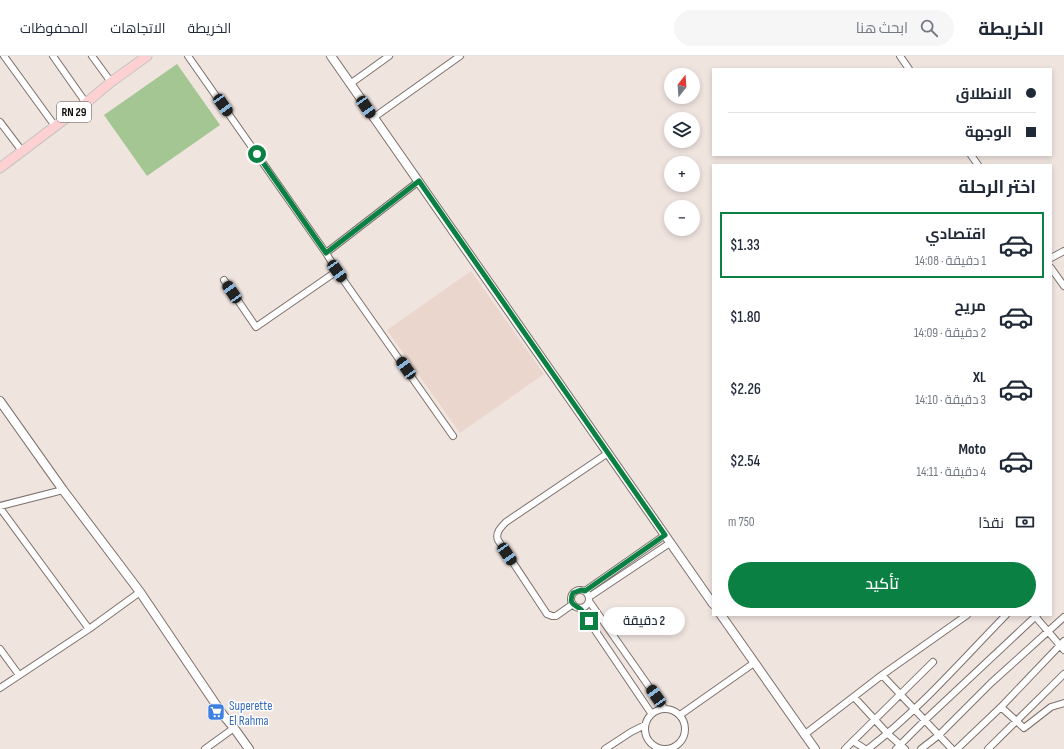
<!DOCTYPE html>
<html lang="ar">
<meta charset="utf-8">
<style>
body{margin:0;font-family:"Sofia Sans Condensed",Cairo,sans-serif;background:#f6f6f7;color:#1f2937;direction:rtl;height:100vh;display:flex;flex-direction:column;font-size:15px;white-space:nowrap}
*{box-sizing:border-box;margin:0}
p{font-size:13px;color:#747a83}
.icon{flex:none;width:22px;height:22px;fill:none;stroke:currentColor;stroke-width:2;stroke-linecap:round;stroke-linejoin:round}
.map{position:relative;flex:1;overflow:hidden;direction:ltr}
.sheet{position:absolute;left:712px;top:108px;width:340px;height:452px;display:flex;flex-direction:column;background:#fff;border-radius:0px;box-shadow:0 2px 6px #0003;direction:rtl}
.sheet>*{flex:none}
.banner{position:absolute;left:712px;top:12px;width:340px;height:88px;border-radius:0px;box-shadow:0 2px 6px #0003;direction:rtl;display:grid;align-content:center;height:88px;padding:0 16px;background:#fff}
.needle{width:26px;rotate:17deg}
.fabs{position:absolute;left:664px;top:12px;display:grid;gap:8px}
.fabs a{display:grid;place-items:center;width:36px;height:36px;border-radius:50%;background:#fff;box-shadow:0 2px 6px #0003;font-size:20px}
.end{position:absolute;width:18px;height:18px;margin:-9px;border:5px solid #0b8043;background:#fff;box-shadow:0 0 0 2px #fff}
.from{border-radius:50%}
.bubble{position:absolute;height:28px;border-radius:14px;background:#fff;box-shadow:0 2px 6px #0003;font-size:13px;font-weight:600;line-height:28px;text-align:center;direction:rtl}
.car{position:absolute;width:12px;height:24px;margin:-12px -6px;border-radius:5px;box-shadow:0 0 3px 1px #0007;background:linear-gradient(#222 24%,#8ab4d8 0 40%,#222 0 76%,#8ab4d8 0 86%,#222 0)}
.banner b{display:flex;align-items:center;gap:14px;height:38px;font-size:15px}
.banner b+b{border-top:1px solid #e0e1e3}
.banner i{width:10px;height:10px;background:#1f2937}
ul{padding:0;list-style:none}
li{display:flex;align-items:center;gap:12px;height:66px;margin:0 8px 6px;padding:0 8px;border:2px solid transparent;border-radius:0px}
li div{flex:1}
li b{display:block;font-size:15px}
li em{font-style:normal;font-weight:600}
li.active{border-color:#0b8043}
li>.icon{width:36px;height:36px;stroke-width:1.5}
h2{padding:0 16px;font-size:18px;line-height:48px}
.pay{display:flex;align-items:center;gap:10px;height:44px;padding:0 16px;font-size:15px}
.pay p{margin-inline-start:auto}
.cta{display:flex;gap:8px;margin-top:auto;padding:8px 16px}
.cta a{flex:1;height:46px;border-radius:24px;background:#0b8043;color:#fff;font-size:16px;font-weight:600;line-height:46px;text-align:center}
header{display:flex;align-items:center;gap:24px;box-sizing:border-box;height:56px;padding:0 20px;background:#fff;border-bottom:1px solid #e0e1e3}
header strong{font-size:19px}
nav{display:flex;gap:22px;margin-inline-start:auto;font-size:14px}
.search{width:280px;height:36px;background:#f6f6f7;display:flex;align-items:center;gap:10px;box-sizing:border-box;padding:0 14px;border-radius:22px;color:#747a83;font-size:15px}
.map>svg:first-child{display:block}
.built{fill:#ead6cd}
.green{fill:#a3c692}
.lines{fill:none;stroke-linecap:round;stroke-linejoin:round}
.street-casing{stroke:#7c716c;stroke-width:8}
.secondary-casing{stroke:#7c716c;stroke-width:10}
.primary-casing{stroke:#c6c5c5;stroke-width:11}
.street{stroke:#fff;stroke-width:6}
.secondary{stroke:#fff;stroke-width:8}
.primary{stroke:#fdd0d1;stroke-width:9}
.route{stroke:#0b8043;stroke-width:5}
.labels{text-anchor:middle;stroke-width:3;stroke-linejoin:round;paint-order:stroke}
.shield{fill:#fff;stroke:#595655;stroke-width:1}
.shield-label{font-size:12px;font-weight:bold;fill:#120e0c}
.shop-label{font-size:13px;fill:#366cbe;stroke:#fff;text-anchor:start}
</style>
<header>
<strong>الخريطة</strong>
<div class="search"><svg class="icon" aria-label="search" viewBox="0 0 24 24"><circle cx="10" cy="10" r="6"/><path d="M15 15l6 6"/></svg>ابحث هنا</div>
<nav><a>الخريطة</a><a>الاتجاهات</a><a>المحفوظات</a></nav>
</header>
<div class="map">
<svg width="1064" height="693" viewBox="0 0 1064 693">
<rect width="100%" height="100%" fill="#f0e4df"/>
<path class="built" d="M471 215 544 318 460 377 387 274Z"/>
<path class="green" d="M177 8 220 69 147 120 104 59Z"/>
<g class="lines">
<defs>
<path id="street" d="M4 0 55 70
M53 0 86 47
M92 0 111 26
M188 0 326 197 337 215 453 380
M900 0 909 13
M350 28 389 0
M373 62 460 0
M0 66 22 95
M971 99 978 109
M326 197 419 125
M1051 202 1064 195
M1051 212 1064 230
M224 224 256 271 337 215
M0 450 63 434
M0 452 89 573
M571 543a9 9 0 1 1 18 0a9 9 0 1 1-18 0Z
M585 535 665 479
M589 541 670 487
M589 545 664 652
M573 548 556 560H552L547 558 498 484C495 477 501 471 506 466L608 397
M580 552 651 657
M1034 559 1064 594
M0 593 19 619
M882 619 952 693
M0 632 89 573 140 536
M854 641 888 678 905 693
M1001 651 1024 672 1051 651 1064 647
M645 673a20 20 0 1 1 40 0a20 20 0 1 1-40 0Z
M680 659 754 607
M804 679 882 619 967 559
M853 685 865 693
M205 693 234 672
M605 693 631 676 645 669
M845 693 933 606
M868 693C919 654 961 605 1006 559
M896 693 925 664 1037 559
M921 693 939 679 991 627 1064 561
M957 693 1001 651 1064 585
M988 693 1064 618"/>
<path id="secondary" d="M331 0 713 548
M0 345 63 434 140 536 223 659 234 672 249 693
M721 559 815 693"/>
<path id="primary" d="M0 112 86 47 111 26 147 0"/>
</defs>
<use href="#street" class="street-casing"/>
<use href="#secondary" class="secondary-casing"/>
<use href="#primary" class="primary-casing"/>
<use href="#street" class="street"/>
<use href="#secondary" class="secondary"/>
<use href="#primary" class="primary"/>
</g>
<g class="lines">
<path class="route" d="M257 98 326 197 419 125 665 479 585 535 581 534 573 537C569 546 572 548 579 552 583 554 586 561 589 565"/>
</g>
<defs>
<symbol id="supermarket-square" viewBox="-11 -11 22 22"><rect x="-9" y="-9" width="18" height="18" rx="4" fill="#3f7fe0" stroke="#fff"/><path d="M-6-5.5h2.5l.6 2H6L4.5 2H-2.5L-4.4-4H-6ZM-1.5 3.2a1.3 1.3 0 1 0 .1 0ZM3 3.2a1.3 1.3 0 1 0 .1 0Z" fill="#fff"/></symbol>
</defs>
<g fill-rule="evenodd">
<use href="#supermarket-square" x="206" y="646" width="20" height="20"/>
</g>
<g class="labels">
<rect class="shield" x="57" y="46" width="34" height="20" rx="3"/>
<g class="shield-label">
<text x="74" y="60">RN 29</text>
</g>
<g class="shop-label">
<text x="229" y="654">Superette<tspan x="229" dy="15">El Rahma</tspan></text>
</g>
</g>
</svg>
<div class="fabs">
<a><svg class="needle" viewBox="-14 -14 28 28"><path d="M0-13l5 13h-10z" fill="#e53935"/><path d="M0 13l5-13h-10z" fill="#747a83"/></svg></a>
<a><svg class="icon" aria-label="layers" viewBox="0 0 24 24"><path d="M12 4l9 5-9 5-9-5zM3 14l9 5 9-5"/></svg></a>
<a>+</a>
<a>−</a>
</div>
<i class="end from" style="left:257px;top:98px"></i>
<i class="end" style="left:589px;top:565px"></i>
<div class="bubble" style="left:603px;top:551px;width:82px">2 دقيقة</div>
<i class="car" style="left:223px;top:49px;rotate:145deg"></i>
<i class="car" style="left:366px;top:51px;rotate:146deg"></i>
<i class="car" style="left:337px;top:215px;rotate:145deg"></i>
<i class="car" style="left:232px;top:236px;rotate:326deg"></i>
<i class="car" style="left:406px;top:312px;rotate:325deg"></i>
<i class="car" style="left:507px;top:498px;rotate:146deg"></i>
<i class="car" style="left:656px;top:640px;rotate:325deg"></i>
<div class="banner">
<b><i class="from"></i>الانطلاق</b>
<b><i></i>الوجهة</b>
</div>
<section class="sheet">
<h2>اختر الرحلة</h2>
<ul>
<li class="active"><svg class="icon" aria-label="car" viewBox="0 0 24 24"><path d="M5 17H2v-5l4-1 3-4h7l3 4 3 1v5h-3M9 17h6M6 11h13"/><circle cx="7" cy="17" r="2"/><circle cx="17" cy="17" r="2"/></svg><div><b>اقتصادي</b><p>1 دقيقة · 14:08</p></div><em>$1.33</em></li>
<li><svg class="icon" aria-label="car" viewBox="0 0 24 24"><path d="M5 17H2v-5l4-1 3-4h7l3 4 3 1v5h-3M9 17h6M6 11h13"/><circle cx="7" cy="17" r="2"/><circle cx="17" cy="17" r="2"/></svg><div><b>مريح</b><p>2 دقيقة · 14:09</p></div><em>$1.80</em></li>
<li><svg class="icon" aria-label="car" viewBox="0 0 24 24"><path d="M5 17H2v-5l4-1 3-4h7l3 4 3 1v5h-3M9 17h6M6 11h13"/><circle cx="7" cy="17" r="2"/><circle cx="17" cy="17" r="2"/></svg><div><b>XL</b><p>3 دقيقة · 14:10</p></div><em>$2.26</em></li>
<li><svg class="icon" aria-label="car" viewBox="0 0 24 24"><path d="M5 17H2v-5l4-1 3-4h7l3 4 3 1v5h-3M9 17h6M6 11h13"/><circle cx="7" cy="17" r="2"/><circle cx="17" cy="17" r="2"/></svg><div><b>Moto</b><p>4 دقيقة · 14:11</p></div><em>$2.54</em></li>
</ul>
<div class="pay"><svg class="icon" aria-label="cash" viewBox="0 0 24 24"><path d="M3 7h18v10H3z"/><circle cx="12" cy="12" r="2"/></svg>نقدًا<p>750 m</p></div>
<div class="cta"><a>تأكيد</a></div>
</section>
</div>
